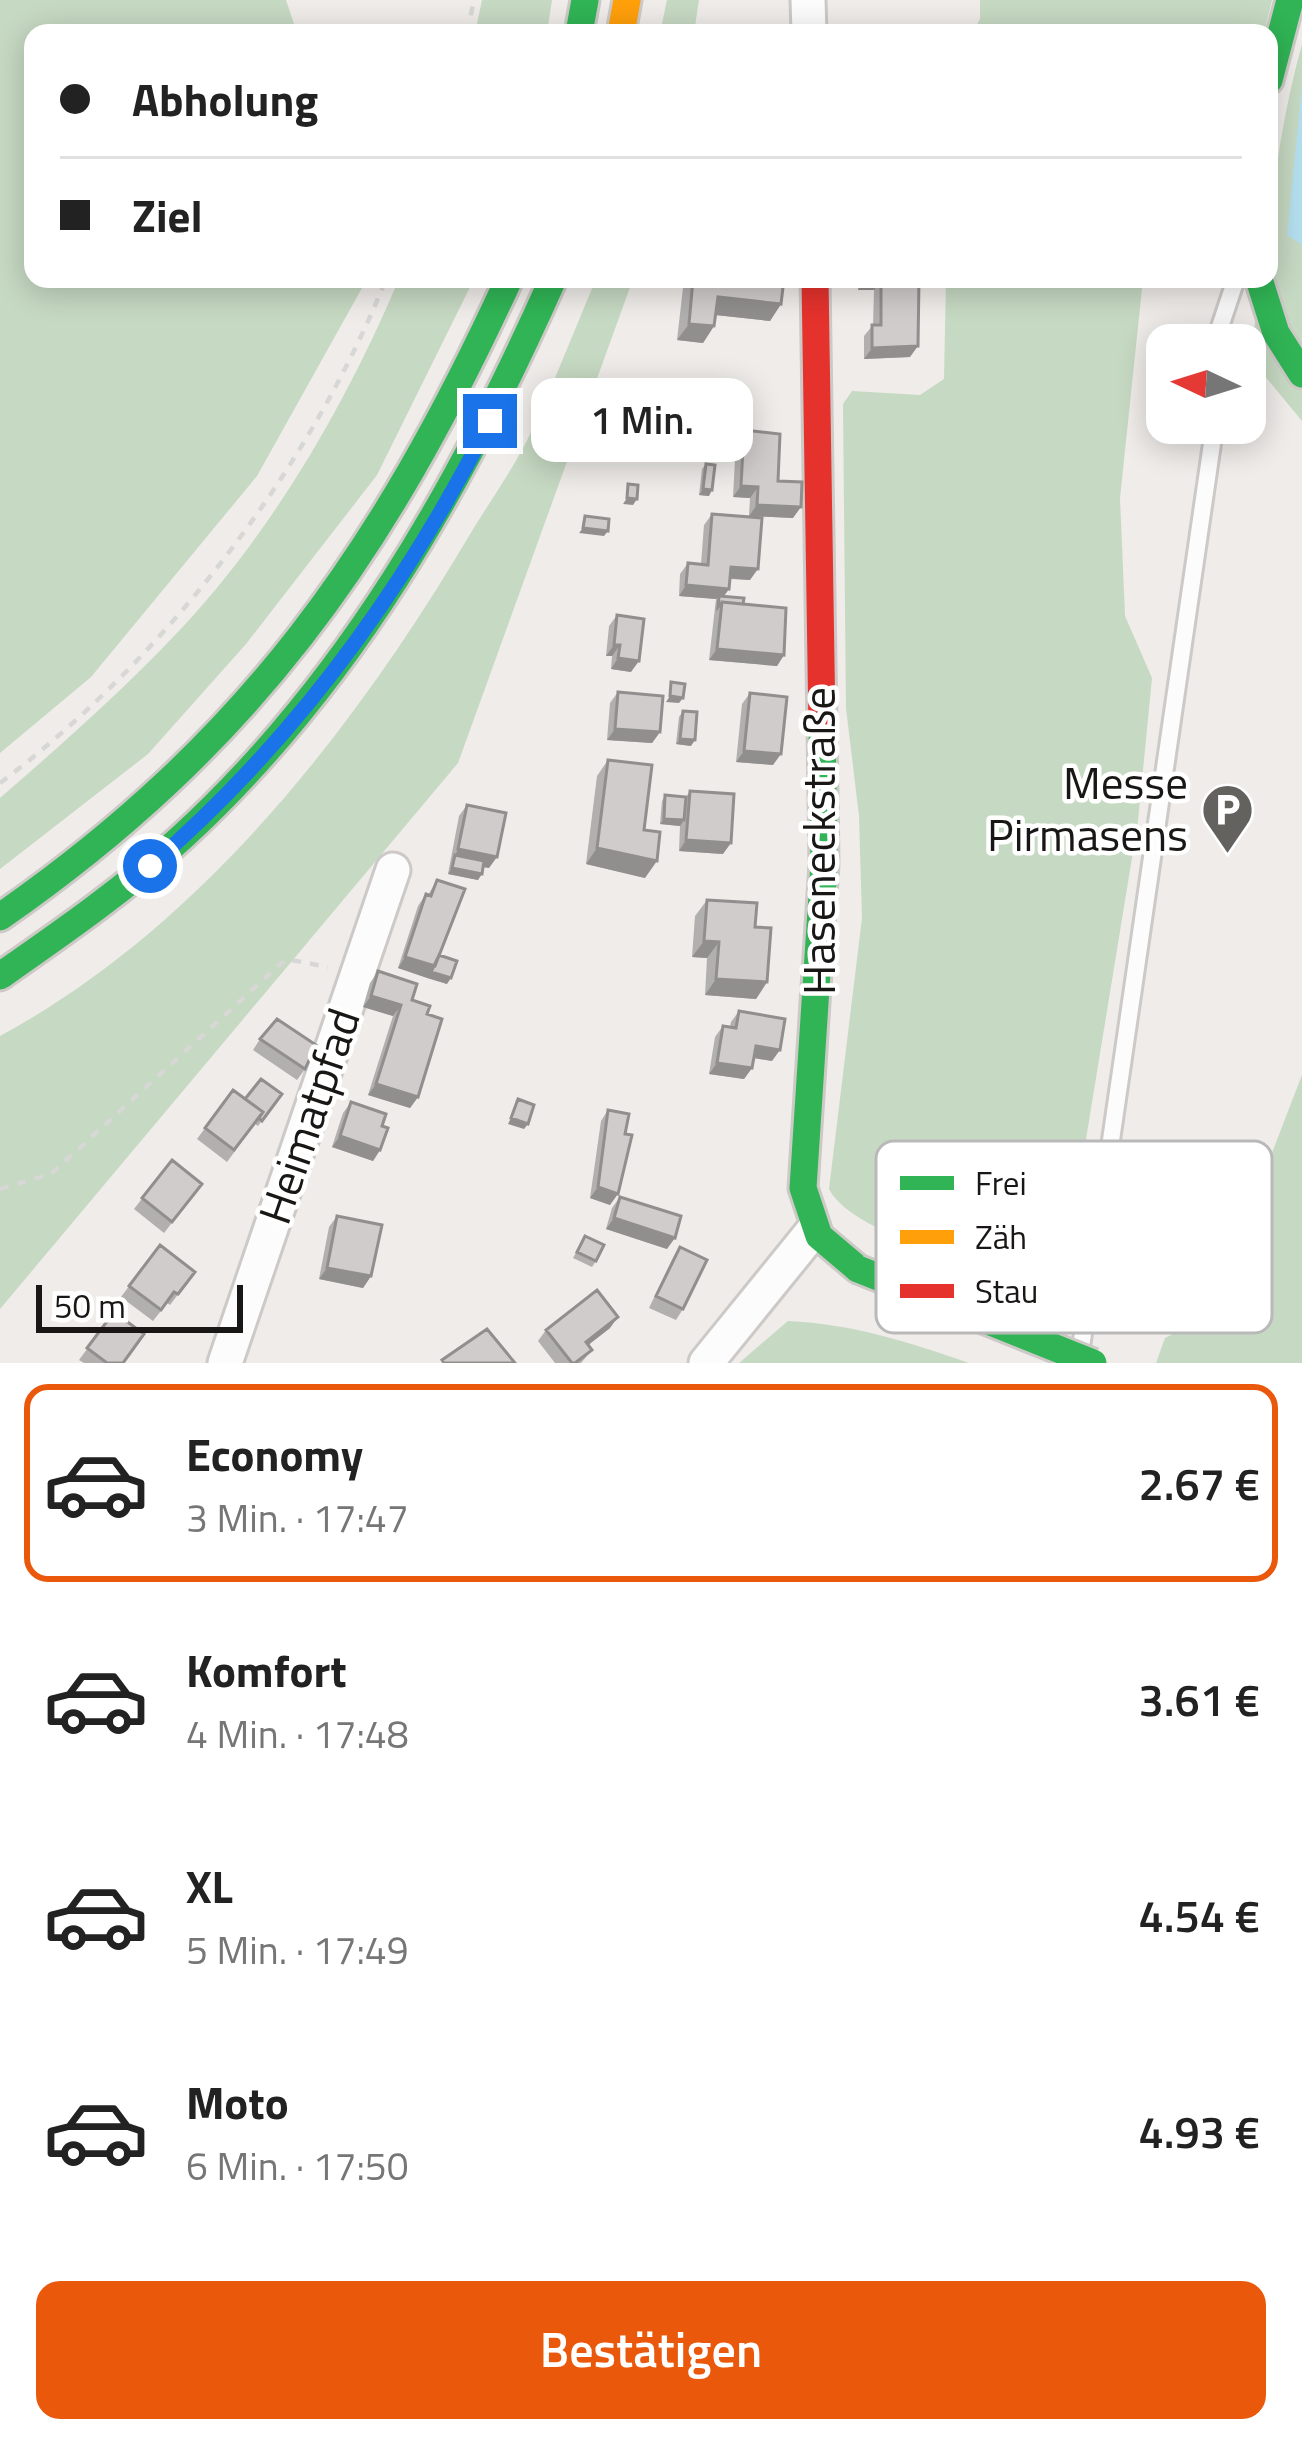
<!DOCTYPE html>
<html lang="de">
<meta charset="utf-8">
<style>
body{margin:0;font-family:"Titillium Web",sans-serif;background:#f2f2f2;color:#222;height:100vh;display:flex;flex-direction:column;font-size:45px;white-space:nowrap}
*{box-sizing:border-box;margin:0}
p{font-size:39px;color:#767676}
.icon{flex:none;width:66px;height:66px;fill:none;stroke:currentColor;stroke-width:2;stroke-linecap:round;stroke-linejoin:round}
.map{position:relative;height:1363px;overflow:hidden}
.side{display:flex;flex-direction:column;background:#fff;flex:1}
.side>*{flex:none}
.top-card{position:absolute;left:24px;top:24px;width:1254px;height:264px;border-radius:24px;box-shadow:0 6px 30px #0003;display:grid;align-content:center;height:264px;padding:0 36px;background:#fff}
.needle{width:78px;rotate:274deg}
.tools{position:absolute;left:1146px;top:324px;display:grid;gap:24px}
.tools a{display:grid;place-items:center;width:120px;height:120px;border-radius:24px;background:#fff;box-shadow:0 6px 30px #0003;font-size:60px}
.scale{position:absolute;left:36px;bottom:30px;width:207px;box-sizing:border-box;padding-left:12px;border:6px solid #191715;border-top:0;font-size:33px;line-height:42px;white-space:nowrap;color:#191715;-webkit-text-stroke:9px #fff;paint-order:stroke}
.end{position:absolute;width:54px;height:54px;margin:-27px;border:15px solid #1a73e8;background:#fff;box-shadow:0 0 0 6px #fff}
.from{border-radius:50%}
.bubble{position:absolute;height:84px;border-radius:24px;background:#fff;box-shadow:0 6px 30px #0003;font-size:39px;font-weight:600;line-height:84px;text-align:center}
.top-card b{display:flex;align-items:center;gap:42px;height:114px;font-size:45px}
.top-card b+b{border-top:3px solid #e0e0e0}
.top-card i{width:30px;height:30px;background:#222}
ul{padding:21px 0 0;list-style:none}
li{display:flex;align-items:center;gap:36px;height:198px;margin:0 24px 18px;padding:0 12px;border:6px solid transparent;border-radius:24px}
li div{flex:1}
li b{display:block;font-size:45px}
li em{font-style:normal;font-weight:600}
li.active{border-color:#ea580c}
li>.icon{width:108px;height:108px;stroke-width:1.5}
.primary-button{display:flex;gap:24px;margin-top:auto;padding:24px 36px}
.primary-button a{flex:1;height:138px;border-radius:24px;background:#ea580c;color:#fff;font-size:48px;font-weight:600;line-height:138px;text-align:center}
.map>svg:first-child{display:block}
.green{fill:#c6d9c2}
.water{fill:#b5dfef}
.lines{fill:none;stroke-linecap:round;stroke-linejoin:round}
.lane-casing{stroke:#ccc9c7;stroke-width:22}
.street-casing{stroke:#ccc9c7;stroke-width:39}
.fast-casing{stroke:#ccc9c7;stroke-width:33}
.slow-casing{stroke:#ccc9c7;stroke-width:33}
.jam-casing{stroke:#ccc9c7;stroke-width:33}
.path{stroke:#d7d7d5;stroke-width:4.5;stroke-dasharray:9 9;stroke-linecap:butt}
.lane{stroke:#fdfcfc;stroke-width:16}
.street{stroke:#fdfcfc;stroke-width:33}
.fast{stroke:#30b455;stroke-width:27}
.slow{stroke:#ff9f0a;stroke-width:27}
.jam{stroke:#e5322d;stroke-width:27}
.fast-bridge-casing{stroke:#ccc9c7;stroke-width:33;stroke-linecap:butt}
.fast-bridge{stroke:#30b455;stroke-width:27}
.wall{fill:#b2afaf}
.shaded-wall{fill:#918f8e}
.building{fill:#cfcccb;stroke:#918f8e;stroke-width:3}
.route{stroke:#1a73e8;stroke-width:15}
.labels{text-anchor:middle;stroke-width:9;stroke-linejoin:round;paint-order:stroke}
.poi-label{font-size:45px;fill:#191715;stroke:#fff;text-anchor:end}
.street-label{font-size:45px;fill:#191715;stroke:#fff}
.key{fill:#fff;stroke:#bab9b9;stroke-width:3}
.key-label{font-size:33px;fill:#191715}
</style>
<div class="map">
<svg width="1302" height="1363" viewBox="0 0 1302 1363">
<rect width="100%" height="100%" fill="#efece9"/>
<path class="green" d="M0 0H286L297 33H33V279H367L257 476 91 677 0 753Z
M482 0H552L547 33H475Z
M667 0H699L694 33H660Z
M980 0H1272L1264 33H972L980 19Z
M1302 44V421L1250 358 1261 279H1269C1269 199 1281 121 1302 44Z
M399 279H474L377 475 246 644 148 754 0 869V798C60 746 120 693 175 635 270 536 346 405 399 279Z
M596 279H633L458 763 0 1309V1036C202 927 357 726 472 531 492 498 516 465 532 430 555 380 575 329 596 279Z
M946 279H1143L1120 498 1125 616 1152 678 1138 821 1062 1286C1009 1274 854 1238 829 1189L862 918 859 816 846 708 843 404 852 391 920 395 944 379Z
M1302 1075V1363H1156L1165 1338 1209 1316Z
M788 1321C853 1324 908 1342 969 1363H739Z"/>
<path class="water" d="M1302 86V245L1287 235Z"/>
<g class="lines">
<defs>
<path id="lane" d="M1214 345 1236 279
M1080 1354 1215 423"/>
<path id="street" d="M808 0 809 33
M225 1363 393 870
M706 1363 813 1231"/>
<path id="fast" d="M579 33 585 0
M1269 80 1290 0
M1259 279 1276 333 1302 374
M822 726 824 864 803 1188 819 1236 858 1269
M0 917C250 743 383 553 509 279
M0 976C63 932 125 889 181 838 350 683 461 486 553 279"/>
<path id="slow" d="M621 33 627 0"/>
<path id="jam" d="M815 279 822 726"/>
</defs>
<use href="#lane" class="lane-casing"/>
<use href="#street" class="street-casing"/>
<use href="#fast" class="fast-casing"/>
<use href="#slow" class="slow-casing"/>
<use href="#jam" class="jam-casing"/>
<path class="path" d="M467 33 474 0
M0 783C164 660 310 469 386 279
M0 1189 51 1174 286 959 328 967"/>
<use href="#lane" class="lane"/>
<use href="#street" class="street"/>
<use href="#fast" class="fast"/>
<use href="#slow" class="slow"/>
<use href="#jam" class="jam"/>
<defs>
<path id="fast-bridge" d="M858 1269 1093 1363"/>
</defs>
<use href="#fast-bridge" class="fast-bridge-casing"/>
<use href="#fast-bridge" class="fast-bridge"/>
</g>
<path class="wall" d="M684 279H784L781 304 770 321 716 315 714 326 703 343 677 340Z
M858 279H919L910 357 864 359V336L873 325 874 290H858Z
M744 430 778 481 793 518 749 516 750 498 733 497 736 441Z
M706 464 709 496 699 495 702 469Z
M712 514 750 580 730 579 729 589 724 596 743 604 784 655 777 666 709 660 716 599 679 596 680 574 688 563 701 564 704 525Z
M617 615 631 672 611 669 612 656H606L609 626Z
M618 692 660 732 652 743 607 740 610 703Z
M750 693 773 765 736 762 742 704Z
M683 711 691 746 676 744 679 717Z
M608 760 644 830 645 878 586 864 597 776Z
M690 791 723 854 679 851 680 826 660 824 662 801 665 795 686 797Z
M467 805 489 868 483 867 478 880 448 874 459 816Z
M437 880 439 955 447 984 398 968 418 906 426 894 428 895Z
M707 900 755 927 767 982 756 999 705 995 707 958 692 957 695 916Z
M378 971 427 1014 418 1097 410 1108 368 1095 393 1016 363 1007 370 983Z
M739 1011 772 1061 754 1058 752 1068 744 1079 709 1074 715 1037 723 1026 730 1027 731 1022Z
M260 1039 305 1069 297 1080 253 1050Z
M233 1090 245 1099 282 1094 258 1126 255 1124 227 1162 197 1139Z
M351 1102 380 1150 373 1161 332 1147 343 1113Z
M608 1110 625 1134 610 1205 590 1198 601 1121Z
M172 1160 202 1184 164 1233 134 1209Z
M620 1197 667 1249 606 1229 612 1208Z
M337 1216 371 1276 363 1288 319 1279 329 1227Z
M585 1236 596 1261 592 1267 573 1258Z
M160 1245 195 1272 170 1305 167 1303 153 1321 121 1297Z
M680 1247 683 1309 676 1320 649 1308 673 1258Z
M114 1312 124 1363H84L79 1360Z
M610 1328 588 1345 592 1350 581 1363H555L538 1341 546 1330Z"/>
<path class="shaded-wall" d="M865 279H881L874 290H858Z
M718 297 781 304 770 321 706 314Z
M689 324 714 326 703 343 677 340Z
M918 346 910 357 864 359 872 348Z
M741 486 758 487 750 498 733 497Z
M703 489 712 490 709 496 699 495Z
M627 498 637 499 633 505 623 504Z
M757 505 801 507 793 518 749 516Z
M583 528 608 531 604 536 579 533Z
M731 567 758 569 750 580 723 578Z
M686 585 729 589 721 600 719 596 716 599 679 596Z
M614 645H620L612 656H606Z
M717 649 784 655 777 666 709 660Z
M618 658 639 661 631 672 611 669Z
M670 696 683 698 679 703 666 702Z
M615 729 660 732 652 743 607 740Z
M680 739 695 740 691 746 676 744Z
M744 751 781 754 773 765 736 762Z
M664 819 684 820 680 826 660 824Z
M686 840 731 843 723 854 679 851Z
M597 848 657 861 645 878 586 864Z
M458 849 497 857 489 868 453 861Z
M452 868 482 874 478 880 448 874Z
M704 941 719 942 707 958 692 957Z
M405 957 435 966 427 978 398 968Z
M431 972 451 978 447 984 427 978Z
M716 979 767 982 756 999 705 995Z
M371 996 401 1005 393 1016 363 1007Z
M756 1046 780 1050 772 1061 748 1057Z
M717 1063 752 1068 744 1079 709 1074Z
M376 1084 418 1097 410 1108 368 1095Z
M511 1118 528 1124 524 1129 508 1124Z
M340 1136 380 1150 373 1161 332 1147Z
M598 1187 618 1194 610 1205 590 1198Z
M614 1218 675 1238 667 1249 606 1229Z
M327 1268 371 1276 363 1288 319 1279Z
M618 1317 610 1328 578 1353 586 1342Z"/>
<path class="building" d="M693 279H784L781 304 718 297 714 326 689 324Z
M881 279H919L918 346 872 348V325H881Z
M744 430 780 434 778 481 802 482 801 507 757 505 758 487 741 486Z
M706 464 715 465 712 490 703 489Z
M628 484 638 485 637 499 627 498Z
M712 514 762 518 758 569 731 567 729 589 686 585 688 563 708 565Z
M585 516 609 519 608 531 583 528Z
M719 596 744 598 743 604 722 602 718 607Z
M722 602 786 608 784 655 717 649Z
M617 615 644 619 639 661 618 658 620 645H614Z
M671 682 685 684 683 698 670 696Z
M618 692 663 696 660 732 615 729Z
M750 693 787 697 781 754 744 751Z
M683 711 697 712 695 740 680 739Z
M608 760 652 765 644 830 660 832 657 861 597 848Z
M690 791 734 794 731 843 686 840Z
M665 795 686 797 684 820 664 819Z
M467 805 506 813 497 857 458 849Z
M455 855 484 861 482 874 452 868Z
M437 880 465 889 435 966 405 957 426 894 431 896Z
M707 900 757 903 755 927 771 928 767 982 716 979 719 942 704 941Z
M439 955 457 961 451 978 431 972Z
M378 971 417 984 412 1000 430 1006 427 1014 442 1019 418 1097 376 1084 401 1005 371 996Z
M739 1011 785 1019 780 1050 756 1046 752 1068 717 1063 723 1026 736 1028Z
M277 1019 316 1045 305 1069 260 1039Z
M261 1079 282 1094 262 1121 259 1118 263 1112 245 1099Z
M233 1090 263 1112 234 1150 205 1128Z
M518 1099 534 1105 528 1124 511 1118Z
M351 1102 386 1114 382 1126 388 1128 380 1150 340 1136Z
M608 1110 629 1114 625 1134 632 1135 618 1194 598 1187Z
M172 1160 202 1184 172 1222 142 1198Z
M620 1197 681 1216 675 1238 614 1218Z
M337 1216 382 1225 371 1276 327 1268Z
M585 1236 604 1245 596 1261 577 1252Z
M160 1245 195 1272 178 1294 174 1292 161 1310 129 1286Z
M680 1247 707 1260 683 1309 656 1296Z
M597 1290 618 1317 586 1342 592 1350 575 1363H572L546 1330Z
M114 1312 144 1334 123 1363H107L87 1348Z
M487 1329 515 1363H444L442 1360Z"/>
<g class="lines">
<path class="route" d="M150 866C295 741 404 591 490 421"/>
</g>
<defs>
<symbol id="parking-pin" viewBox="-11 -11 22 30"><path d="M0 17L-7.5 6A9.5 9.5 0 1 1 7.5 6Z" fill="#64625f" stroke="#fff"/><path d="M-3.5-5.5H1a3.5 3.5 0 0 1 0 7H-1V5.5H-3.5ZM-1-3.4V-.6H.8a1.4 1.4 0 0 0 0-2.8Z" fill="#fff"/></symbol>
</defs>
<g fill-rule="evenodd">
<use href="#parking-pin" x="1198" y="780" width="59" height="81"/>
</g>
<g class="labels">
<g class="poi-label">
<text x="1188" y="799">Messe<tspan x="1188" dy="52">Pirmasens</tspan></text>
</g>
<g class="street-label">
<text transform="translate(819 841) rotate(-90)" y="16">Haseneckstraße</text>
<text transform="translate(309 1116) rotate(-71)" y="16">Heimatpfad</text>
</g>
</g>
<rect x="876" y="1141" width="396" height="192" rx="18" class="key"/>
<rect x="900" y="1176" width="54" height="14" fill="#30b455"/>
<rect x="900" y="1230" width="54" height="14" fill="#ff9f0a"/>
<rect x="900" y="1284" width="54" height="14" fill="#e5322d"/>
<g class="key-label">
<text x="975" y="1195">Frei</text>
<text x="975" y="1249">Zäh</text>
<text x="975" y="1303">Stau</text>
</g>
</svg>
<div class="tools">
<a><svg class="needle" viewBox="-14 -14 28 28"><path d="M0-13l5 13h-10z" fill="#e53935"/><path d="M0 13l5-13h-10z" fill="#767676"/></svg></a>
</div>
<div class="scale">50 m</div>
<i class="end from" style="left:150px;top:866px"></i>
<i class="end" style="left:490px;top:421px"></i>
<div class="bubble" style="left:531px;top:378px;width:222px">1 Min.</div>
<div class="top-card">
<b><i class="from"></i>Abholung</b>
<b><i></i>Ziel</b>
</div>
</div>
<section class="side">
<ul>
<li class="active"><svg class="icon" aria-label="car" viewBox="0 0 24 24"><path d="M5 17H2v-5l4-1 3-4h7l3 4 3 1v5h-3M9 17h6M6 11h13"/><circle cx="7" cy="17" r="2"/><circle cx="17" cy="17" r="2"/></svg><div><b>Economy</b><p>3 Min. · 17:47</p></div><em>2.67 €</em></li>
<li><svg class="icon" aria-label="car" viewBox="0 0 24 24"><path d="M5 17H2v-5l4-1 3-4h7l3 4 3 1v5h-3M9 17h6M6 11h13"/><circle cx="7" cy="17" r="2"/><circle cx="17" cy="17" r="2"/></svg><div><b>Komfort</b><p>4 Min. · 17:48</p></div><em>3.61 €</em></li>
<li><svg class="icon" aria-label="car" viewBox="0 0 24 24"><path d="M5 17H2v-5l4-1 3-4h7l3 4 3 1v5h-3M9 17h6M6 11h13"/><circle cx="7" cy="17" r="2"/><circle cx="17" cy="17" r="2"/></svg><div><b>XL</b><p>5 Min. · 17:49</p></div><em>4.54 €</em></li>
<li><svg class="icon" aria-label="car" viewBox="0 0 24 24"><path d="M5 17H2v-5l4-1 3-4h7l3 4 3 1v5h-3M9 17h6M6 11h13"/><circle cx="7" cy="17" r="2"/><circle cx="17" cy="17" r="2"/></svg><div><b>Moto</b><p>6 Min. · 17:50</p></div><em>4.93 €</em></li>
</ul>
<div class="primary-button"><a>Bestätigen</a></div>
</section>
